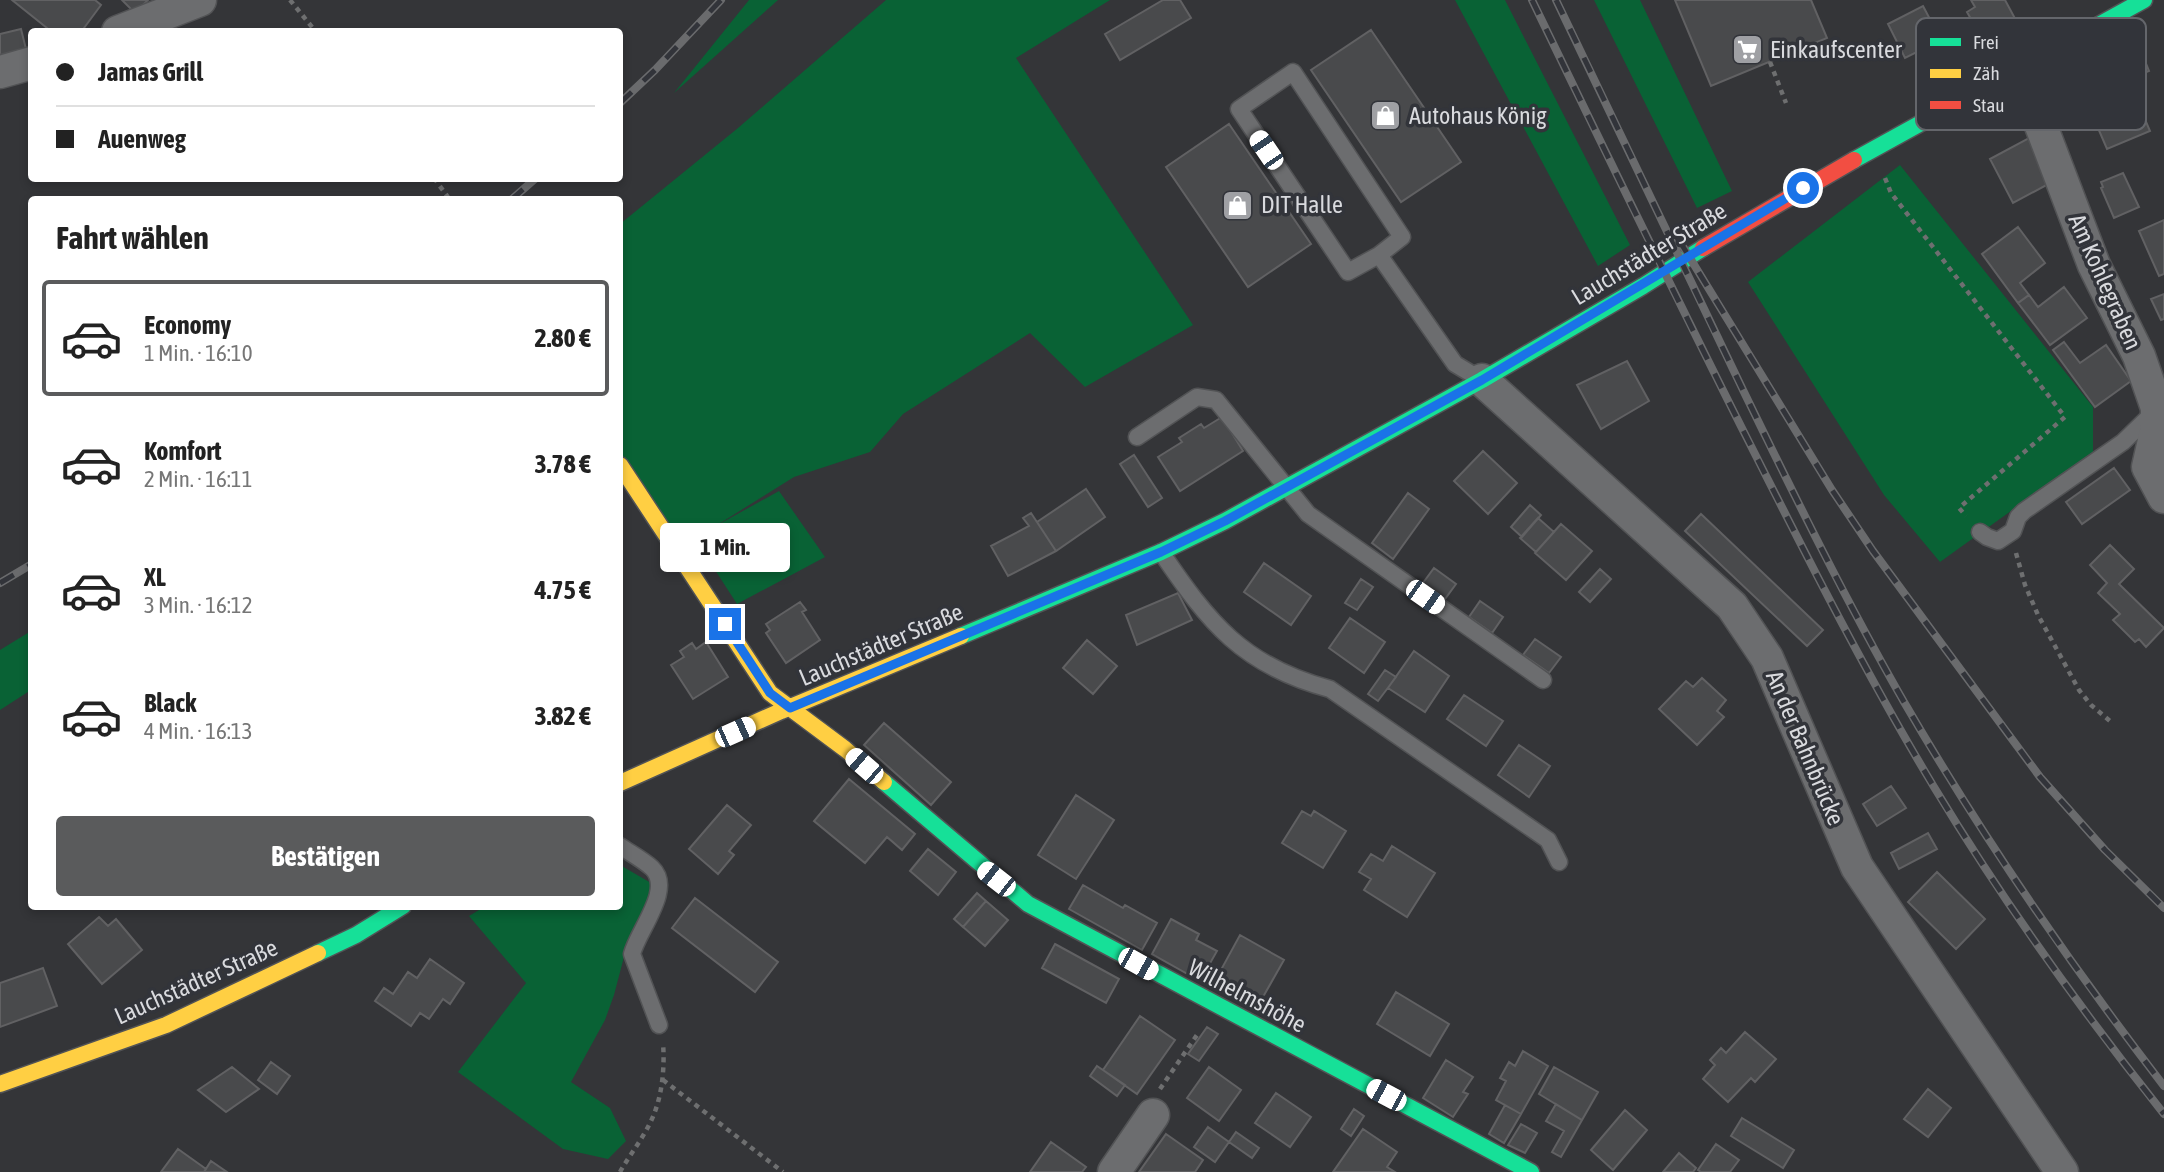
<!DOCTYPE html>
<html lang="de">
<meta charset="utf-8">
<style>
body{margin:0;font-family:"Asap Condensed",sans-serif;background:#f6f6f6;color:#222;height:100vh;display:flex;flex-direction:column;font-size:26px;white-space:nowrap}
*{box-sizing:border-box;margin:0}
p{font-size:23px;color:#767676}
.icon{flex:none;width:38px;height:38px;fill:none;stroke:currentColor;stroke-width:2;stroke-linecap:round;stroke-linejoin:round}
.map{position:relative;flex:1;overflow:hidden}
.panel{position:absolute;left:28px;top:196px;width:595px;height:714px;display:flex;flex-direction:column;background:#fff;border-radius:7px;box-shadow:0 4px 10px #0003}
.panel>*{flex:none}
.top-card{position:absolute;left:28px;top:28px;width:595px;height:154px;border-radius:7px;box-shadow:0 4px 10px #0003;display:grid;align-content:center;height:154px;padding:0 28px;background:#fff}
.end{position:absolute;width:32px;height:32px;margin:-16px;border:9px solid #1a73e8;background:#fff;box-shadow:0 0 0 4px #fff}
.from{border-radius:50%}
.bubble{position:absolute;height:49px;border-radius:7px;background:#fff;box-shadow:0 4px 10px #0003;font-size:23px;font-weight:700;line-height:49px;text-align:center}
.car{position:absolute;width:21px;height:42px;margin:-21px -10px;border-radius:9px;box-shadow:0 0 5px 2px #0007;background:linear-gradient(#fff 24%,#345 0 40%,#fff 0 76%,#345 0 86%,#fff 0)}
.top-card b{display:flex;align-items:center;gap:24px;height:66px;font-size:26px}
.top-card b+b{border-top:2px solid #e0e0e0}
.top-card i{width:18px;height:18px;background:#222}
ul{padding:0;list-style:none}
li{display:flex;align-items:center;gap:21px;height:116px;margin:0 14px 10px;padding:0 14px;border:4px solid transparent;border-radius:7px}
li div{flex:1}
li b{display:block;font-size:26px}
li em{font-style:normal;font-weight:700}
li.selected{border-color:#5a5b5c}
li>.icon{width:63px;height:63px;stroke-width:1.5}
h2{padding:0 28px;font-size:32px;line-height:84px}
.action{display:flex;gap:14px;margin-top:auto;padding:14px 28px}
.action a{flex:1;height:80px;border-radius:7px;background:#5a5b5c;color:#fff;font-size:28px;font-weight:700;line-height:80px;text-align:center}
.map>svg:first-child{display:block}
.green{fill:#096235}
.building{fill:#494a4c;stroke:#616163;stroke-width:2}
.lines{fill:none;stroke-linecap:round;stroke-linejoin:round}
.lane-casing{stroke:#525355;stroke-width:19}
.street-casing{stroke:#525355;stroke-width:35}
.fast-casing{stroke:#525355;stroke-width:19}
.slow-casing{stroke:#525355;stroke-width:19}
.jam-casing{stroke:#525355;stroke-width:19}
.path{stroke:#6e6f70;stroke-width:4.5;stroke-dasharray:5 5;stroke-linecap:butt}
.lane{stroke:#6c6d6f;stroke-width:16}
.street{stroke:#6c6d6f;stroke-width:32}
.fast{stroke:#16e098;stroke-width:16}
.slow{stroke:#ffcf43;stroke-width:16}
.jam{stroke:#f24e42;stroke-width:16}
.rail-casing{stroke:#6a6b6d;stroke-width:8}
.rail{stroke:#32343a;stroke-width:5;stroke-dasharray:16;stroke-linecap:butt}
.route{stroke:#1a73e8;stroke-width:9}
.labels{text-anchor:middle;stroke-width:7;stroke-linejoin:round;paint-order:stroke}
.poi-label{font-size:24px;fill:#d9dade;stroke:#32343a;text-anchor:start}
.street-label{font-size:24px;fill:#d9dade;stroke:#32343a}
.key{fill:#32343a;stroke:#64666b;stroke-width:2}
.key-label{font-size:19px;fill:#d9dade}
</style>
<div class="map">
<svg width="2164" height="1172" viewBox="0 0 2164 1172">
<rect width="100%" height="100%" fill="#343538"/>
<path class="green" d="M749 0H778L674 93Z
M886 0H1110L1016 58 1193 325 1085 387 1030 333 903 414 870 452 794 477 714 527 779 491 825 557 737 604 695 539 681 547 620 453V224L738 128Z
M1455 0H1505L1630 245 1598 266Z
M1594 0H1640L1732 191 1697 208Z
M1900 165 2093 407V452L1940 562 1884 495 1748 282Z
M31 631V690L0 710V650Z
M620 865 651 883 650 898 625 953 614 995 605 1020 571 1082 610 1108 626 1141 608 1159 563 1149 458 1072 526 983 469 916 484 907 620 906Z"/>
<path class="building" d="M12 0H95L101 5 81 32H52Z
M122 0H148L135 13Z
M1163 0H1180L1191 18 1120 60 1105 34Z
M1675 0H1811L1827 38 1711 86Z
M1971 0H2005L2018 24 1984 42 1967 12 1975 7Z
M1923 6 1941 40 1905 58 1888 24Z
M21 29 27 53 0 60V34Z
M1371 30 1461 162 1401 202 1311 70Z
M2145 61 2149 71 2115 85 2110 75Z
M2128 80 2150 131 2107 149 2085 98Z
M1229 124 1311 244 1248 287 1166 167Z
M2029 138 2052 182 2013 203 1990 159Z
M2123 173 2139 207 2114 218 2101 188 2103 187 2101 182Z
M2164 220V274L2159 276 2139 231Z
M2018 227 2045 263 2020 283 2029 295 2018 303 1982 254Z
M2064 287 2087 318 2050 345 2018 303 2029 295 2038 307Z
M2164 294V319L2161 320 2151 299Z
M2064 342 2080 363 2106 345 2131 381 2095 407 2053 350Z
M1627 361 1649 401 1601 429 1577 385Z
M1222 417 1243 451 1180 491 1158 457 1182 442 1179 438 1201 424 1204 428Z
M1483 451 1517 483 1488 514 1454 481Z
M1134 455 1162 498 1148 507 1120 464Z
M2114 468 2130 490 2082 524 2066 502Z
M1086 489 1105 517 1056 551 1037 522Z
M1408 493 1429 509 1393 559 1372 543Z
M1530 505 1541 515 1522 537 1511 527Z
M1031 513 1056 551 1008 576 991 546 1029 526 1023 518Z
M1701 514 1823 630 1807 646 1685 531Z
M1538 518 1554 532 1536 552 1520 538Z
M1561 524 1592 551 1566 580 1535 553Z
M2110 545 2134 569 2119 584 2164 628 2146 647 2139 639 2135 642 2113 620 2120 614 2098 593 2107 583 2090 565Z
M1264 563 1311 596 1291 625 1244 592Z
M1434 568 1456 584 1445 599 1423 583Z
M1600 569 1611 579 1590 602 1579 592Z
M1361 579 1373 587 1357 610 1345 603Z
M1178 593 1192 620 1137 645 1126 615Z
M1480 601 1503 617 1492 633 1469 617Z
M800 602 806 610 802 612 820 640 786 663 766 633 770 630 766 624Z
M1350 618 1385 642 1364 673 1329 648Z
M1535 639 1561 657 1549 673 1523 655Z
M1087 640 1117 666 1093 694 1063 668Z
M706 642 728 677 693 699 671 665 684 657 680 651 692 643 696 649Z
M1414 651 1449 676 1425 712 1388 688Z
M1385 670 1396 677 1378 701 1368 694Z
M1702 678 1726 700 1717 711 1724 717 1697 745 1659 709 1686 681 1693 687Z
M1464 695 1503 721 1486 746 1447 719Z
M884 723 951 782 931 805 864 745Z
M1519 745 1550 766 1529 797 1498 775Z
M849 779 915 834 902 850 887 837 865 863 814 821Z
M1891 786 1906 808 1877 826 1863 804Z
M1076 795 1114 820 1076 879 1038 855Z
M727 805 751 825 729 851 734 855 718 874 689 849Z
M1302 811 1311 816 1314 811 1346 831 1323 868 1282 843Z
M1928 833 1937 849 1899 869 1891 853Z
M1392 846 1435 873 1407 917 1364 890 1371 879 1359 872 1371 854 1383 861Z
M928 849 956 872 938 895 910 871Z
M1937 872 1985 919 1956 949 1908 902Z
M1083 885 1123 908 1125 905 1157 923 1142 950 1069 909Z
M977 893 986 901 963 927 954 919Z
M695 898 778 962 755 992 672 928Z
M986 901 1008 920 985 946 963 927Z
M99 917 108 926 116 919 142 950 102 984 68 944Z
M1171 919 1199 934 1196 940 1217 951 1200 981 1152 954Z
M1240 935 1284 960 1259 1004 1216 979Z
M1055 944 1119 979 1106 1003 1042 968Z
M430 959 464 983 450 1004 443 999 429 1019 420 1013 411 1026 375 1001 384 988 393 994 408 972 417 978Z
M43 968 57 1006 0 1027V983Z
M1396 992 1449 1024 1430 1056 1377 1024Z
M1140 1016 1175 1040 1137 1094 1103 1070Z
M1207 1027 1218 1034 1199 1061 1188 1054Z
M1745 1032 1776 1059 1755 1082 1751 1078 1728 1102 1703 1079 1715 1065 1710 1060 1721 1048 1726 1053Z
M1523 1051 1548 1066 1521 1114 1496 1100 1506 1081 1500 1078 1509 1062 1515 1066Z
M1446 1060 1473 1077 1463 1092 1468 1094 1453 1117 1423 1098Z
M271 1062 290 1076 277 1094 258 1080Z
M1097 1066 1125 1085 1117 1096 1090 1076Z
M232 1067 259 1089 226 1112 198 1090Z
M1209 1067 1241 1090 1219 1121 1187 1098Z
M1554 1067 1598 1092 1582 1120 1539 1094Z
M1928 1089 1951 1108 1928 1137 1904 1119Z
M1276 1093 1311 1117 1290 1147 1255 1123Z
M1556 1104 1582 1120 1561 1157 1552 1152 1564 1131 1546 1121Z
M1505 1105 1521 1114 1504 1143 1489 1134Z
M1354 1109 1364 1116 1351 1136 1341 1129Z
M1625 1110 1647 1130 1613 1170 1591 1150Z
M1742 1118 1794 1150 1783 1168 1731 1136Z
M1521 1124 1537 1133 1525 1153 1508 1145Z
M1208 1127 1229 1142 1215 1162 1194 1147Z
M1363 1129 1397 1152 1387 1167 1395 1172H1333Z
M1236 1132 1259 1148 1252 1158 1229 1142Z
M1166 1134 1203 1160 1195 1172H1139Z
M1051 1142 1086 1167 1082 1172H1030Z
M1716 1144 1739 1160 1730 1172H1701L1698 1170Z
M178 1149 206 1169 204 1172H161Z
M1679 1153 1696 1168 1693 1172H1663Z
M211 1161 227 1172H204Z"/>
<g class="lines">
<defs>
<path id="lane" d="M1379 255 1402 237 1293 72 1239 109 1348 272 1379 255 1455 364 1480 379
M1137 437 1197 397 1216 400 1308 514 1543 680
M1980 532 1987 537 1998 541 2013 531 2018 517 2024 511 2123 442 2156 410
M1161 552C1209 623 1243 666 1330 689L1548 840 1559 862
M620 846C630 853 642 859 652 868 674 889 638 930 632 954L659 1025"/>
<path id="street" d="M118 32 200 0
M2019 68 2094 265 2139 356 2157 408V427L2148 467 2164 497
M0 72 32 63
M1482 380 1732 606 1767 658 1857 867 2062 1172
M1114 1172 1153 1115"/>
<path id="fast" d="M1854 160 2144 0
M961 636 1161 552 1225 521 1482 380 1643 286 1703 248
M884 782 1028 904 1531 1172
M318 953 356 935 403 906"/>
<path id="slow" d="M620 465 770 693 845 749 884 782
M620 783 781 711 961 636
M0 1084 166 1025 318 953"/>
<path id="jam" d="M1703 248 1854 160"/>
</defs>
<use href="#lane" class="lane-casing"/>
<use href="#street" class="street-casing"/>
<use href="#fast" class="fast-casing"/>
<use href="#slow" class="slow-casing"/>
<use href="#jam" class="jam-casing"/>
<path class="path" d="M290 0 316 32
M1770 62 1786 103
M434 178 450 200
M1885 178 1891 193 2065 417 1959 508 1966 516
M2016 553 2025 585 2038 615 2079 690 2091 705 2110 721
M663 1080 783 1172
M1160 1089 1199 1032
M620 1172C629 1156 641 1141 649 1125 662 1101 665 1069 663 1043"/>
<use href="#lane" class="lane"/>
<use href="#street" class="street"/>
<use href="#fast" class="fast"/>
<use href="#slow" class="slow"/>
<use href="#jam" class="jam"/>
<defs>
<path id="rail" d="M1532 0C1605 151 1678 302 1754 452 1811 565 1869 679 1934 787 2003 901 2081 1010 2164 1114
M1556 0C1619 130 1680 260 1743 390 1794 495 1846 601 1904 702 1982 836 2069 963 2164 1086
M620 103 655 70 721 0
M511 200 536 178
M1682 245 1832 490 1873 551 2040 777 2105 850 2164 908
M0 583 32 564"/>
</defs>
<use href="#rail" class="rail-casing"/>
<use href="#rail" class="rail"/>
</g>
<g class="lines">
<path class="route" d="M725 624 770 693 790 708 1161 552 1225 521 1482 380 1803 188"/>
</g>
<defs>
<symbol id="supermarket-square" viewBox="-11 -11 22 22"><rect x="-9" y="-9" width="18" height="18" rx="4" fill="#9fa0a4" stroke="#32343a"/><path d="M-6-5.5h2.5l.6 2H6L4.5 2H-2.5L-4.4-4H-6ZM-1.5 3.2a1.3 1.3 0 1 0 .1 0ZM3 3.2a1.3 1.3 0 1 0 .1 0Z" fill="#fff"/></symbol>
<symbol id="shop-square" viewBox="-11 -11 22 22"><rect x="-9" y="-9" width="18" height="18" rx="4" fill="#9fa0a4" stroke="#32343a"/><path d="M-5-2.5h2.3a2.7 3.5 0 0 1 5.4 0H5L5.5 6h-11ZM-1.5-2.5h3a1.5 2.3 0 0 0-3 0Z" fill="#fff"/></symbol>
</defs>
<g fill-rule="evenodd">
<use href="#supermarket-square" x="1730" y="32" width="35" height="35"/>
<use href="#shop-square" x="1368" y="98" width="35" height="35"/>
<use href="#shop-square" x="1220" y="188" width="35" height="35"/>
</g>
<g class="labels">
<g class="poi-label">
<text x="1770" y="58">Einkaufscenter</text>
<text x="1409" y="124">Autohaus König</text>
<text x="1261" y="213">DIT Halle</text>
</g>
<g class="street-label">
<text transform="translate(1649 254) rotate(-31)" y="8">Lauchstädter Straße</text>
<text transform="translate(2105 282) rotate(66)" y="8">Am Kohlegraben</text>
<text transform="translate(881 645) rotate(-23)" y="8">Lauchstädter Straße</text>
<text transform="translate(1805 748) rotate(67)" y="8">An der Bahnbrücke</text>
<text transform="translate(196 982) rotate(-24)" y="8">Lauchstädter Straße</text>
<text transform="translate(1247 996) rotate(28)" y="8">Wilhelmshöhe</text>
</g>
</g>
<rect x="1916" y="18" width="230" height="112" rx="10" class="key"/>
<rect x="1930" y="38" width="31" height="8" fill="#16e098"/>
<rect x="1930" y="69" width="31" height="9" fill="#ffcf43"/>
<rect x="1930" y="101" width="31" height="8" fill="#f24e42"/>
<g class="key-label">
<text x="1973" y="49">Frei</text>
<text x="1973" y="80">Zäh</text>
<text x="1973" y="112">Stau</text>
</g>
</svg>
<i class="end from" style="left:1803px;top:188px"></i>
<i class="end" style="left:725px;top:624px"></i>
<div class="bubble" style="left:660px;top:523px;width:130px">1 Min.</div>
<i class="car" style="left:1266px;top:150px;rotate:326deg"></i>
<i class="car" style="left:1425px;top:597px;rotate:125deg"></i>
<i class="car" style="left:735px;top:732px;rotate:66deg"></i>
<i class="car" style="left:864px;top:766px;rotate:311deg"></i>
<i class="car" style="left:996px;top:879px;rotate:308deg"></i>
<i class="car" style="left:1138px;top:964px;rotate:119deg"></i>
<i class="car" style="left:1386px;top:1095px;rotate:298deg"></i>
<div class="top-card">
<b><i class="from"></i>Jamas Grill</b>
<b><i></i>Auenweg</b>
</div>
<section class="panel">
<h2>Fahrt wählen</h2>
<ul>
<li class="selected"><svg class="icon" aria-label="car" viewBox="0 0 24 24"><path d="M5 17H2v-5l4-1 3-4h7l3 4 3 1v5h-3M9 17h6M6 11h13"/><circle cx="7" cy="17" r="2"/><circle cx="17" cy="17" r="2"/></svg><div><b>Economy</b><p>1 Min. · 16:10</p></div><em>2.80 €</em></li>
<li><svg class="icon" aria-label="car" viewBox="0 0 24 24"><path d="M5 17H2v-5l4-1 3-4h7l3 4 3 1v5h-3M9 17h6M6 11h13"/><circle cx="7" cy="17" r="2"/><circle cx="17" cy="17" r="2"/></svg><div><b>Komfort</b><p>2 Min. · 16:11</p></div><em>3.78 €</em></li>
<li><svg class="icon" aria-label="car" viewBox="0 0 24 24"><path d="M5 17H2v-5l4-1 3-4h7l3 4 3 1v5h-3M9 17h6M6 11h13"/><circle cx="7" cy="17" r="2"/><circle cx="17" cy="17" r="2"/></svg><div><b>XL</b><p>3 Min. · 16:12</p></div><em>4.75 €</em></li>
<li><svg class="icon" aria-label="car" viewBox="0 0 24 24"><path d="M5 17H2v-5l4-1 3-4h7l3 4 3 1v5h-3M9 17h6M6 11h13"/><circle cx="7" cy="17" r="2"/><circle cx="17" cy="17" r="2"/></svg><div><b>Black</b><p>4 Min. · 16:13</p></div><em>3.82 €</em></li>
</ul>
<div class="action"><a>Bestätigen</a></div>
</section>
</div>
